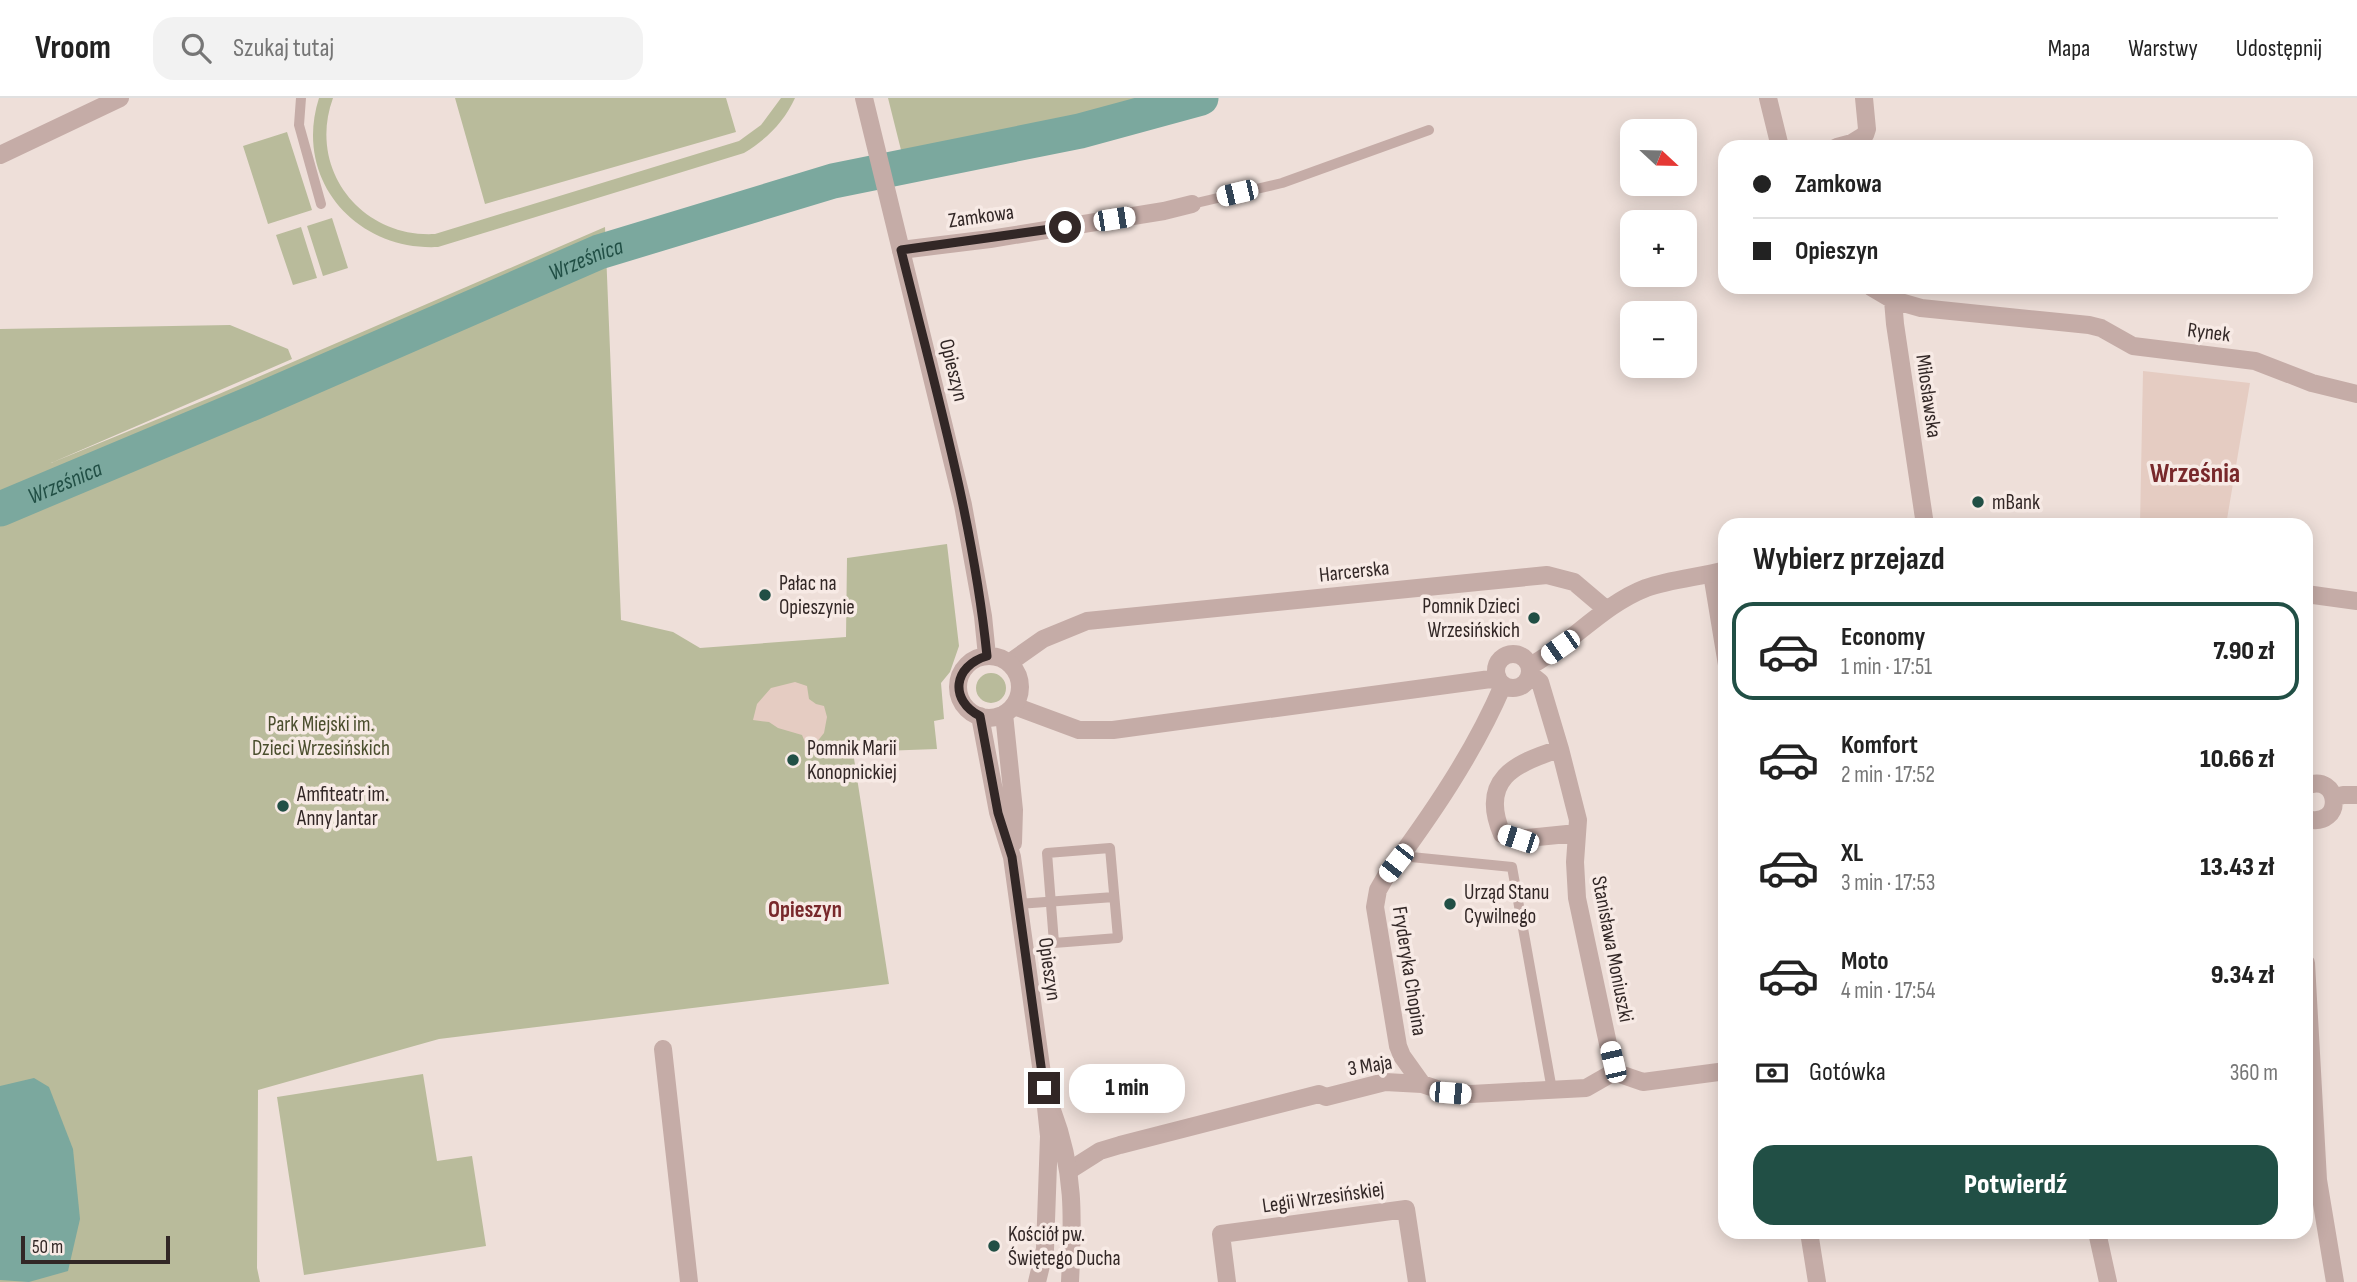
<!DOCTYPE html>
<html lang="pl">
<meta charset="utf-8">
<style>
body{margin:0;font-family:"Sofia Sans Condensed",sans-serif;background:#f2f2f2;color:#222;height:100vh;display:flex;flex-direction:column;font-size:26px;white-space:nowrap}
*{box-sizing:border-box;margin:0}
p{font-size:23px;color:#767676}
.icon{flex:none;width:38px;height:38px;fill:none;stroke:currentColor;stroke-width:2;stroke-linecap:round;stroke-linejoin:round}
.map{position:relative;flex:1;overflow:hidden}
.drawer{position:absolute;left:1718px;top:420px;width:595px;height:721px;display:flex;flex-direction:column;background:#fff;border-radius:21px;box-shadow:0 4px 18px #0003}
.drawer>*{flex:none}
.guide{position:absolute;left:1718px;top:42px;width:595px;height:154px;border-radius:21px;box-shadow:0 4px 18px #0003;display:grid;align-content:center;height:154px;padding:0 35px;background:#fff}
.needle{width:46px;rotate:112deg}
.tools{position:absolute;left:1620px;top:21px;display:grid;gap:14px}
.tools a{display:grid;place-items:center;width:77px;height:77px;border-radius:14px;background:#fff;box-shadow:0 4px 18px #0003;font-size:35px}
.scale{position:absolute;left:21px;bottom:18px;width:149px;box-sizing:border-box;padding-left:7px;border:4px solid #322726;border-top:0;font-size:19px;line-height:24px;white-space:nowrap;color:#322726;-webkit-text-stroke:5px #f7eae5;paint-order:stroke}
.end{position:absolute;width:32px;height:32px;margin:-16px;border:9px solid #322726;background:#fff;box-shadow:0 0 0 4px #fff}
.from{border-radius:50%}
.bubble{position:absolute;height:49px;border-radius:21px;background:#fff;box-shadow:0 4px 18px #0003;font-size:23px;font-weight:800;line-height:49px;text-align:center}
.car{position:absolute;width:21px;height:42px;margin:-21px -10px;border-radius:9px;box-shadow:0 0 5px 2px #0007;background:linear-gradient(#fff 24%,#345 0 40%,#fff 0 76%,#345 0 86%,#fff 0)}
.guide b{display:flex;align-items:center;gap:24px;height:66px;font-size:26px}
.guide b+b{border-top:2px solid #e0e0e0}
.guide i{width:18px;height:18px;background:#222}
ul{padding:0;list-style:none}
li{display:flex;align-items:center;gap:21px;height:98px;margin:0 14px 10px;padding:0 21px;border:4px solid transparent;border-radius:21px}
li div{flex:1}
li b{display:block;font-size:26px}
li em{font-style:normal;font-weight:800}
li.on{border-color:#214f45}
li>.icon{width:63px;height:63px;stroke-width:1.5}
h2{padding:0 35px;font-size:32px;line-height:84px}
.pay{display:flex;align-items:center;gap:18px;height:77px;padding:0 35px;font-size:26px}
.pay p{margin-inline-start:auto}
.cta{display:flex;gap:14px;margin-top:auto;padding:14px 35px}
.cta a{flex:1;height:80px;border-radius:21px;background:#214f45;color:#fff;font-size:28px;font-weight:800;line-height:80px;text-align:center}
header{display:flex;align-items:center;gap:42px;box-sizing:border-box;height:98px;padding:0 35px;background:#fff;border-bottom:2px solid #e0e0e0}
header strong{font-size:33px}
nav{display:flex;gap:38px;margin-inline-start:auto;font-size:24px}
.search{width:490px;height:63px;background:#f2f2f2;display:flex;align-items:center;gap:18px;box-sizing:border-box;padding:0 24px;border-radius:21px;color:#767676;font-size:26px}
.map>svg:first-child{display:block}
.green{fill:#b9bb9b}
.plaza{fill:#e5ccc2}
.water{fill:#7ba89e}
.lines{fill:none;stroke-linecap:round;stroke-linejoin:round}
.river{stroke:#7ba89e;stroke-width:35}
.service{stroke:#c5aca7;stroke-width:10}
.pedestrian{stroke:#c5aca7;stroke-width:16}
.minor{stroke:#c5aca7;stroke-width:18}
.tertiary{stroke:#c5aca7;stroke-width:18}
.route{stroke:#322726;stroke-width:9}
.poi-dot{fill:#214f45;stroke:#f7eae5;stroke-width:2.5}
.labels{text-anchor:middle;stroke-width:7;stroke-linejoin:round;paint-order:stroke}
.street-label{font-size:21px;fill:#322726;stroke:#f7eae5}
.poi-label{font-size:21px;fill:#322726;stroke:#f7eae5;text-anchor:start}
.park-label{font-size:21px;fill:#4a4e2d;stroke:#f7eae5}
.water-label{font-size:23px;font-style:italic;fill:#214f45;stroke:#f7eae5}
.neighbourhood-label{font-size:23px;font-weight:bold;fill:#78282b;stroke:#f7eae5}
.district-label{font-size:28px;font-weight:bold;fill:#78282b;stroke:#f7eae5}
</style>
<header>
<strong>Vroom</strong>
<div class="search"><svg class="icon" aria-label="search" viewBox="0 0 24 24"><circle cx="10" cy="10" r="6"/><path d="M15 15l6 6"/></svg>Szukaj tutaj</div>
<nav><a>Mapa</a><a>Warstwy</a><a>Udostępnij</a></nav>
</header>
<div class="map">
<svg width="2357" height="1184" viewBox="0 0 2357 1184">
<rect width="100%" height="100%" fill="#eedfd9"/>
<path class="green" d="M319 0H333C307 71 361 140 435 136L739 43 761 27 781 0H795C784 24 767 41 744 55L438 149C355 153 293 81 319 0Z
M455 0H726L736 34 485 106Z
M888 0H1153L904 64Z
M287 34 312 112 268 126 243 48Z
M332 120 348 170 323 178 307 128Z
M301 129 317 180 293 187 276 137Z
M605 129 621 522 673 534 700 550 846 539 847 460 947 446 959 548 950 574 941 585 944 621 934 623 937 651 853 654 889 886 439 941 258 992 257 1170 260 1184H0V231L230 227 288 251 292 261 51 365 219 296Z
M976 590a15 15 0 1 1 30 0a15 15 0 1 1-30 0Z
M423 976 437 1063 472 1058 486 1148 304 1177 277 999Z"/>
<path class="plaza" d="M2143 273 2250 285 2226 427H2140Z
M795 584 807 588 809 601 816 606 824 608 827 619 824 635 816 645 805 644 802 637 778 630 769 624 753 622 757 606 771 590Z"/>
<path class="water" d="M34 980 49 989 73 1051 80 1121 68 1173 29 1184 0 1182V988Z"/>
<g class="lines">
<path class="river" id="s1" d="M0 411 255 304 599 154 833 83 1080 33 1201 0"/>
<path class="service" d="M301 0 299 27 321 106
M1192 106 1282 85 1429 32
M1110 750 1118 840 1054 845 1047 755Z
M1401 758 1512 769 1552 992
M1018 806 1114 799"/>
<path class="pedestrian" d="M1711 476 1726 567"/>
<path class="minor" d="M1768 0 1780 49
M1837 49 1852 45 1865 37 1867 31 1864 0
M0 57 120 0
M901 152 990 141 1164 113 1192 106
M1871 189 1893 202 1921 210 2089 227 2101 230 2133 248 2255 263 2312 285 2357 296
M1893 202 1895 226 1925 427
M2306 496 2357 503
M1496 573a17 17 0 1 1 34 0a17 17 0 1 1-34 0Z
M1009 565 1043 541 1087 523 1547 477 1574 484 1607 512
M1530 568C1571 546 1602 507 1646 490 1671 481 1700 479 1726 472
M1530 576 1540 584 1560 651 1578 722 1575 764 1577 800 1614 974
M1014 608 1079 632H1113L1498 580
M1560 651C1514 665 1479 682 1502 736L1518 741 1577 735
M2306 688C2340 673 2346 731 2306 721
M2334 700 2343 697H2357
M2306 865 2318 1082 2335 1184
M663 951 689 1184
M1614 974 1643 984 1726 973
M1422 986 1402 958 1398 948 1375 809 1378 792 1386 778C1430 719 1474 655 1503 587
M1070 1072 1100 1053 1120 1047 1319 996 1326 999 1385 984 1422 986 1449 995 1471 996 1586 990 1614 974
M1809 1134 1817 1184
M2097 1134 2108 1184
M1227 1184 1221 1136 1406 1111 1417 1184"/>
<path class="tertiary" d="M864 0 963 407 983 518 987 558
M958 589a31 31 0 1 1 62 0a31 31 0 1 1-62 0Z
M1004 616 1014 712 1013 745
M980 618 998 714 1012 759 1044 990 1049 1038 1045 1151 1037 1184
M1052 1012C1075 1072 1073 1121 1070 1184"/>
</g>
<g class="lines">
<path class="route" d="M1044 990 1012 759 998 715 980 618C949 602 953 568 987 558 973 420 934 285 901 152L1065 129"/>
</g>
<g class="poi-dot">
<circle cx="1978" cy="404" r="7"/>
<circle cx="765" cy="497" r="7"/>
<circle cx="1534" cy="520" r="7"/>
<circle cx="793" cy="662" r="7"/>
<circle cx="283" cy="708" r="7"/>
<circle cx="1450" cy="806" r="7"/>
<circle cx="994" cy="1148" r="7"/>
</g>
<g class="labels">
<g class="street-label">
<text transform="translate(981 118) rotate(-8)" y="7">Zamkowa</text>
<text transform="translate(2209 234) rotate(7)" y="7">Rynek</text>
<text transform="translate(954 272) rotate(76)" y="7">Opieszyn</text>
<text transform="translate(1929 298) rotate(82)" y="7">Miłosławska</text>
<text transform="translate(1354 473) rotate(-6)" y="7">Harcerska</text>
<text transform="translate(1613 851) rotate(79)" y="7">Stanisława Moniuszki</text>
<text transform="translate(1050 871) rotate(82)" y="7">Opieszyn</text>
<text transform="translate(1410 873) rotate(81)" y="7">Fryderyka Chopina</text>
<text transform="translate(1370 967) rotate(-9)" y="7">3 Maja</text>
<text transform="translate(1323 1099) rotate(-8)" y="7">Legii Wrzesińskiej</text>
</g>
<g class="poi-label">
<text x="1992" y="411">mBank</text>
<text x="779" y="492">Pałac na<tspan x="779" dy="24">Opieszynie</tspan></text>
<text x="1520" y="515" text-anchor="end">Pomnik Dzieci<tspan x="1520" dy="24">Wrzesińskich</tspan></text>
<text x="807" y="657">Pomnik Marii<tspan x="807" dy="24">Konopnickiej</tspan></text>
<text x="297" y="703">Amfiteatr im.<tspan x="297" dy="24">Anny Jantar</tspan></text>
<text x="1464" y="801">Urząd Stanu<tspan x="1464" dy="24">Cywilnego</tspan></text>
<text x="1008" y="1143">Kościół pw.<tspan x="1008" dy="24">Świętego Ducha</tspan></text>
</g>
<g class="park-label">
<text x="321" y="633">Park Miejski im.<tspan x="321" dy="24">Dzieci Wrzesińskich</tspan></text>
</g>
<g class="water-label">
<text dy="8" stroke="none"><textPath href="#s1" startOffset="637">Wrześnica</textPath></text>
<text dy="8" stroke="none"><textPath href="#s1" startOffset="70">Wrześnica</textPath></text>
</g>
<g class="neighbourhood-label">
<text x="805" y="819">Opieszyn</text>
</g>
<g class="district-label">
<text x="2195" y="384">Września</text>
</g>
</g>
</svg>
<div class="tools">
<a><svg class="needle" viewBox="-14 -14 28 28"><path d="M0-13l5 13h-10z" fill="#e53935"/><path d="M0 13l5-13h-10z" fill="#767676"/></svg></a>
<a>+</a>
<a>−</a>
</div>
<div class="scale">50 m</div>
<i class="end from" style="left:1065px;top:129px"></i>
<i class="end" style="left:1044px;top:990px"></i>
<div class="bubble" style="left:1069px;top:966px;width:116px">1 min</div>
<i class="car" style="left:1237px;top:95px;rotate:257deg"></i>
<i class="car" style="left:1114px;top:121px;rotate:81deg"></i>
<i class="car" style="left:1560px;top:549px;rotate:235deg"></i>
<i class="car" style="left:1518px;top:741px;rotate:288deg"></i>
<i class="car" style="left:1396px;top:765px;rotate:218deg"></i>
<i class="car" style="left:1613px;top:964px;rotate:347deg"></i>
<i class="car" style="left:1450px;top:995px;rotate:95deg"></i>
<div class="guide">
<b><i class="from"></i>Zamkowa</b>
<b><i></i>Opieszyn</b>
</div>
<section class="drawer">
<h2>Wybierz przejazd</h2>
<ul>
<li class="on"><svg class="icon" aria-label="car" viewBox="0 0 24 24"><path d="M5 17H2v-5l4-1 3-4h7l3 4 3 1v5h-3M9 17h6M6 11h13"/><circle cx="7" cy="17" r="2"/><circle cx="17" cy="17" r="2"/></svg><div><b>Economy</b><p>1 min · 17:51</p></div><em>7.90 zł</em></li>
<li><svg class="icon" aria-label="car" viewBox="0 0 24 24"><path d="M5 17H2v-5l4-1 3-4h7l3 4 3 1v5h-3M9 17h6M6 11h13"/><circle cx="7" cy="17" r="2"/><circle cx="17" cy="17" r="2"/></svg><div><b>Komfort</b><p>2 min · 17:52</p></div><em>10.66 zł</em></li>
<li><svg class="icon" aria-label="car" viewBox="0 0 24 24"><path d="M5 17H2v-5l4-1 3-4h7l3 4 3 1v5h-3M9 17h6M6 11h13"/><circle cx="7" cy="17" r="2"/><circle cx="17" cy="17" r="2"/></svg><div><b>XL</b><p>3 min · 17:53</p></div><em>13.43 zł</em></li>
<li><svg class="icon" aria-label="car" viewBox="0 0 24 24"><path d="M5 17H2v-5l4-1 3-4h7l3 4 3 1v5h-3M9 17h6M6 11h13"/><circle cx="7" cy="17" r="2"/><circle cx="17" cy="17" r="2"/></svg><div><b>Moto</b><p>4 min · 17:54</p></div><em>9.34 zł</em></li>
</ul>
<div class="pay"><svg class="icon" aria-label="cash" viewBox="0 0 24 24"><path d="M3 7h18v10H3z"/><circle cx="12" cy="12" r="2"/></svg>Gotówka<p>360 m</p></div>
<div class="cta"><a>Potwierdź</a></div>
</section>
</div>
